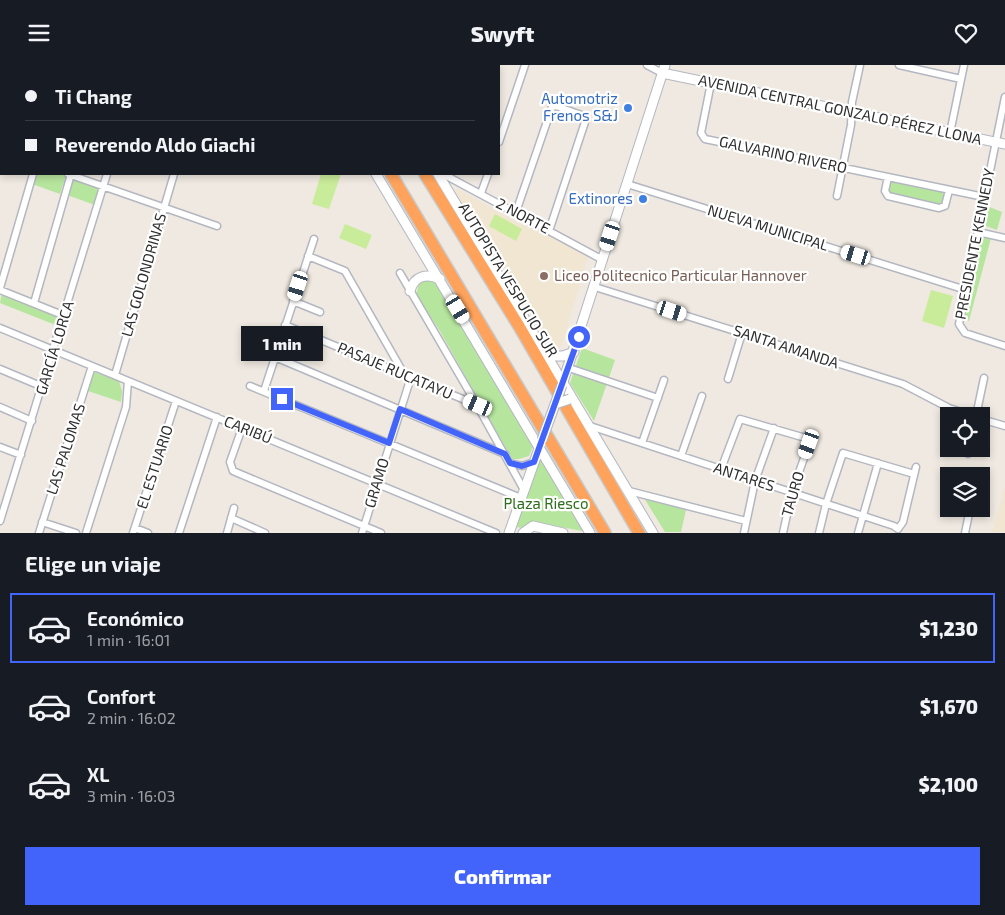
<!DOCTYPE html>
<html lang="es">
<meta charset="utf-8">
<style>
body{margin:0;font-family:"Exo 2",sans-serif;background:#20242c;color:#f1f3f6;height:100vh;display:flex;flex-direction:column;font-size:19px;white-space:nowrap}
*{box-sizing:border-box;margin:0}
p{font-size:16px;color:#9ea1a6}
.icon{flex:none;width:28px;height:28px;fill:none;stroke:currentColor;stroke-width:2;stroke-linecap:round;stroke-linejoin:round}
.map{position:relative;height:468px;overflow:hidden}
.drawer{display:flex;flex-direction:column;background:#171b24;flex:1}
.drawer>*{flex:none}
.guide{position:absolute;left:0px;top:0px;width:500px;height:110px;box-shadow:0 2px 8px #0003;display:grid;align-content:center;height:110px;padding:0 25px;background:#171b24}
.fabs{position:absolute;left:940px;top:342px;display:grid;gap:10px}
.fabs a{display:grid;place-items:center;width:50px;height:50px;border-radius:0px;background:#171b24;box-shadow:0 2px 8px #0003;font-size:25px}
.end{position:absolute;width:22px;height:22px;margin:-11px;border:6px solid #4264fb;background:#fff;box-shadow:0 0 0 2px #fff}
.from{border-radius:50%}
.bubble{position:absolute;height:35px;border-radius:0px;background:#171b24;box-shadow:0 2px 8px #0003;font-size:16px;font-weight:800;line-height:35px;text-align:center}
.car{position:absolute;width:15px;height:30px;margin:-15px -8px;border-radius:6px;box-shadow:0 0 4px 1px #0007;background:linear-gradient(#fff 24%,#345 0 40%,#fff 0 76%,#345 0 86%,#fff 0)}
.guide b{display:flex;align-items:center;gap:18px;height:48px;font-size:19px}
.guide b+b{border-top:1px solid #363941}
.guide i{width:12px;height:12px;background:#f1f3f6}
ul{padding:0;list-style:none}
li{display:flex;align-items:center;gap:15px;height:70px;margin:0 10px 8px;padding:0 15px;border:2px solid transparent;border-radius:0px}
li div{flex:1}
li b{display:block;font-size:19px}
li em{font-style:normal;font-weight:800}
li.active{border-color:#4264fb}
li>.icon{width:45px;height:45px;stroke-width:1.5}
h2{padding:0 25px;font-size:22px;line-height:60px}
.primary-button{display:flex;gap:10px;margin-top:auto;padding:10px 25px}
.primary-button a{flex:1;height:58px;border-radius:0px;background:#4264fb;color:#fff;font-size:20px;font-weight:800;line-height:58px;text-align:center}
header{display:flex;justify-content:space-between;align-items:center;height:65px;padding:0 25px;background:#171b24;font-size:22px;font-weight:800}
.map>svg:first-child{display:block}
.education{fill:#f0e6d1}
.green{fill:#b6e59e}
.pitch{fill:#c9ec9a}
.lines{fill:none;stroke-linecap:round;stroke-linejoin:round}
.street-casing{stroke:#b4b7c1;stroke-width:9}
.secondary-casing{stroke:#b4b7c1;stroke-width:11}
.highway-casing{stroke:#c9c9c9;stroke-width:14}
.street{stroke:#fff;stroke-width:6}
.secondary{stroke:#fff;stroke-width:9}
.highway{stroke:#ffa35c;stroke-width:11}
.secondary-bridge-casing{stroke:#b4b7c1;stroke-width:11;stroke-linecap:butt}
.secondary-bridge{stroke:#fff;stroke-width:9}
.route{stroke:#4264fb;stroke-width:6}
.shop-dot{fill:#3f7fe0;stroke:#fff;stroke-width:2}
.education-dot{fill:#8d6e63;stroke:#fff;stroke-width:2}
.labels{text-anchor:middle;stroke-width:4.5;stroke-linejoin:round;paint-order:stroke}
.shop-label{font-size:15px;fill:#366cbe;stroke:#fff;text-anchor:end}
.street-label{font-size:15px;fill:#2e2e2e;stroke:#fff}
.education-label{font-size:15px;fill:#785e54;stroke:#fff;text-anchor:start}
.park-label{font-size:15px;fill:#2c6e1b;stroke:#fff}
</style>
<header><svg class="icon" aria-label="menu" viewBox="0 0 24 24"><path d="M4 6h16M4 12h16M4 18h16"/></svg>Swyft<svg class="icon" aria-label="heart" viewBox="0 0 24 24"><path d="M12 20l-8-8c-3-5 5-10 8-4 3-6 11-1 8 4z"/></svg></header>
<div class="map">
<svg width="1005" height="468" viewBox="0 0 1005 468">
<rect width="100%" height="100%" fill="#efe9e1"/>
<path class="education" d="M457 124 524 161 526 158 588 192 562 279 557 286 553 287 550 283 454 126Z
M1005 422V467H992Z"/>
<path class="green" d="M36 109 66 110 60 129 32 119Z
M73 112 101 122 95 140 67 130Z
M894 115 943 126 946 129 944 137 938 140 890 130 888 127 890 117Z
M987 141 1002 147 997 165 986 161 984 158Z
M982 170 991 173 969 256 964 254Z
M425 215 436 216 534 379 529 391 519 394H512L440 266 416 230 419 219Z
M2 227 62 251 58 261 0 238Z
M582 283 615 295 594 356 570 318Z
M94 307 119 316 122 326 121 337 88 326Z
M541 389 588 467 533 457 522 463 516 462Z
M644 433 686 445 681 467H665Z"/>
<path class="pitch" d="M321 109H341L329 144 312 139Z
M495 149 522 164 516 176 489 161Z
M345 159 372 170 366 184 339 173Z
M931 225 953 231 944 263 922 256Z"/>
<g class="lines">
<defs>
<path id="street" d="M249 0 251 1
M647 0 662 8
M899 0 961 14
M25 1 26 0
M65 1V0
M102 1 103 0
M139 1V0
M205 1 206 0
M464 1 465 0
M711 18 701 68 705 74 984 132
M0 32H1
M1005 32 959 259 965 268 1005 281
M950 68 964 0
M0 72 1 73
M499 77 525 0
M0 89 1 84
M68 109 217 161
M443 109 603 195
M888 112 885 126 888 131 939 143 945 141 949 125
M627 119 966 225
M481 128 488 109
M837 131 851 60 852 37 860 0
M516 147 552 42 556 41 584 51 586 54 549 166
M978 167 1005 173
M308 191 345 206 404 309
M400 208 477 340 524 425
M595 222 903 319 949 343 974 351
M0 223 33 109
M0 225 65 251
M293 236 320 247
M34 238 71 109
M285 260 477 340
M0 263 496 468
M275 292 505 389
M569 303 658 333
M0 304 43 322
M115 310 174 109
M728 314 742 268
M250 321 521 433
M264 326 314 174
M0 342 32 356
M976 351 984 313
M981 354 1005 361
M590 361 894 461 898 464
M242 363 230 397 233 406 381 468
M642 378 664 315
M0 382 21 390
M968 389 969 384
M681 391 702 331
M510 398 522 401 534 397
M721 404 740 354 809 374V379L792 427 783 468
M629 426 746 456
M946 428 949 429
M231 453 265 468
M0 456 107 109
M42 457 76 468
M135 463 148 468
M898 464 903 457 916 402
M39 468 92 301
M86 468 126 342 128 316
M133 468 176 336
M179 468 217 352
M227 468 234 443
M362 468 411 312
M744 468 755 416 774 363
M819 468 826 439 843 388 914 409
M858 468 878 398
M965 468 970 444"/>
<path id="secondary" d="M280 0 281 1
M372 0 373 1
M662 8 1005 79
M376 109 590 468
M438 109 653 468
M410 226C414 211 426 208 440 214
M549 291H563L574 287
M563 317 665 0
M509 468 541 378
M523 468 533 461 563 468"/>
<path id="highway" d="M326 0 327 1
M358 0V1
M391 109 605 468
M425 109 519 261 639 468"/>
</defs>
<use href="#street" class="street-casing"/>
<use href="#secondary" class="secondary-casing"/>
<use href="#highway" class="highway-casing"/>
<use href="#street" class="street"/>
<use href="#secondary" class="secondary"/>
<use href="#highway" class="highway"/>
<defs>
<path id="secondary-bridge" d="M555 339 570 334
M542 375 562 320"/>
</defs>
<use href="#secondary-bridge" class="secondary-bridge-casing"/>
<use href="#secondary-bridge" class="secondary-bridge"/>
</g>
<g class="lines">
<path class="route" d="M282 334 389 378 400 344 505 389 510 398 522 401 534 397 579 272"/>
</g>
<g class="shop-dot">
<circle cx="628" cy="43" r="5"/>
<circle cx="643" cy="134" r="5"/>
</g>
<circle class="education-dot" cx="544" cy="211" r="5"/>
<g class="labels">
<g class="shop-label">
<text x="618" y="39">Automotriz<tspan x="618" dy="17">Frenos S&amp;J</tspan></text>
<text x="633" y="139">Extinores</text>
</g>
<g class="street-label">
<text transform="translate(840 45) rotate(12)" y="5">AVENIDA CENTRAL GONZALO PÉREZ LLONA</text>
<text transform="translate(783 90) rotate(12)" y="5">GALVARINO RIVERO</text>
<text transform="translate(523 151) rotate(28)" y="5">2 NORTE</text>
<text transform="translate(768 163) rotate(17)" y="5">NUEVA MUNICIPAL</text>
<text transform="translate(975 179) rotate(-79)" y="5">PRESIDENTE KENNEDY</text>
<text transform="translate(144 210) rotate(-74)" y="5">LAS GOLONDRINAS</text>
<text transform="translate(508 215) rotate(59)" y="5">AUTOPISTA VESPUCIO SUR</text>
<text transform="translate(786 282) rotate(18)" y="5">SANTA AMANDA</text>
<text transform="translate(55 283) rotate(-73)" y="5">GARCÍA LORCA</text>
<text transform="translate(395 306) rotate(23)" y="5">PASAJE RUCATAYU</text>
<text transform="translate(248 365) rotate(22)" y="5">CARIBÚ</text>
<text transform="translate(66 384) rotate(-72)" y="5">LAS PALOMAS</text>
<text transform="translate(155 402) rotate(-72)" y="5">EL ESTUARIO</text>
<text transform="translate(744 412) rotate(18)" y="5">ANTARES</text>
<text transform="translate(377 418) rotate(-73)" y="5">GRAMO</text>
<text transform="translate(793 429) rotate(-74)" y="5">TAURO</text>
</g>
<g class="education-label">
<text x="554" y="216">Liceo Politecnico Particular Hannover</text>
</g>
<g class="park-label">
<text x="546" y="444">Plaza Riesco</text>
</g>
</g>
</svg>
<div class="fabs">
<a><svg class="icon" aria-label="locate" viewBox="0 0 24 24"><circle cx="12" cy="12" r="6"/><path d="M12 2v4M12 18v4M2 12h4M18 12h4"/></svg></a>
<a><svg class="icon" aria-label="layers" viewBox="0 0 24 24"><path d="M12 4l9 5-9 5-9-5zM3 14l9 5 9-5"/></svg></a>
</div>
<i class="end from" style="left:579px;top:272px"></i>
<i class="end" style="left:282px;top:334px"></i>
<div class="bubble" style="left:241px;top:261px;width:82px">1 min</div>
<i class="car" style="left:610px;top:171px;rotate:198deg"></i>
<i class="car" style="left:856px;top:190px;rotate:287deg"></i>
<i class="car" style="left:298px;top:221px;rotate:198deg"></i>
<i class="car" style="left:458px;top:244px;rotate:149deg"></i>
<i class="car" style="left:672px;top:246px;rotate:108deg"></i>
<i class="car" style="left:478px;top:340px;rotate:293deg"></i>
<i class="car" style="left:809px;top:379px;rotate:200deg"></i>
<div class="guide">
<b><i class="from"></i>Ti Chang</b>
<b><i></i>Reverendo Aldo Giachi</b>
</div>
</div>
<section class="drawer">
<h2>Elige un viaje</h2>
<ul>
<li class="active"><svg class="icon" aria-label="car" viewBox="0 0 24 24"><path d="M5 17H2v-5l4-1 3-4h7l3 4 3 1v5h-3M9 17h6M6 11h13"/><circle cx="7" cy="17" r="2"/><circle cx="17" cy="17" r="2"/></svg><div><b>Económico</b><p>1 min · 16:01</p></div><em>$1,230</em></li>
<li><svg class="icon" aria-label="car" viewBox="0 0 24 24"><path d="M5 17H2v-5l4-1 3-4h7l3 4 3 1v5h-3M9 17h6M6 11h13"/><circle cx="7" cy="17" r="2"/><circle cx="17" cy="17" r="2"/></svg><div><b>Confort</b><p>2 min · 16:02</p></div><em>$1,670</em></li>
<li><svg class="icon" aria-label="car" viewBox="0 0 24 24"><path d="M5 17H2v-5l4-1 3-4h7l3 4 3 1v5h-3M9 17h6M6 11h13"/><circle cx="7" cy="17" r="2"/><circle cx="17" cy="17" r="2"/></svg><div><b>XL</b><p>3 min · 16:03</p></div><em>$2,100</em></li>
</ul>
<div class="primary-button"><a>Confirmar</a></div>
</section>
